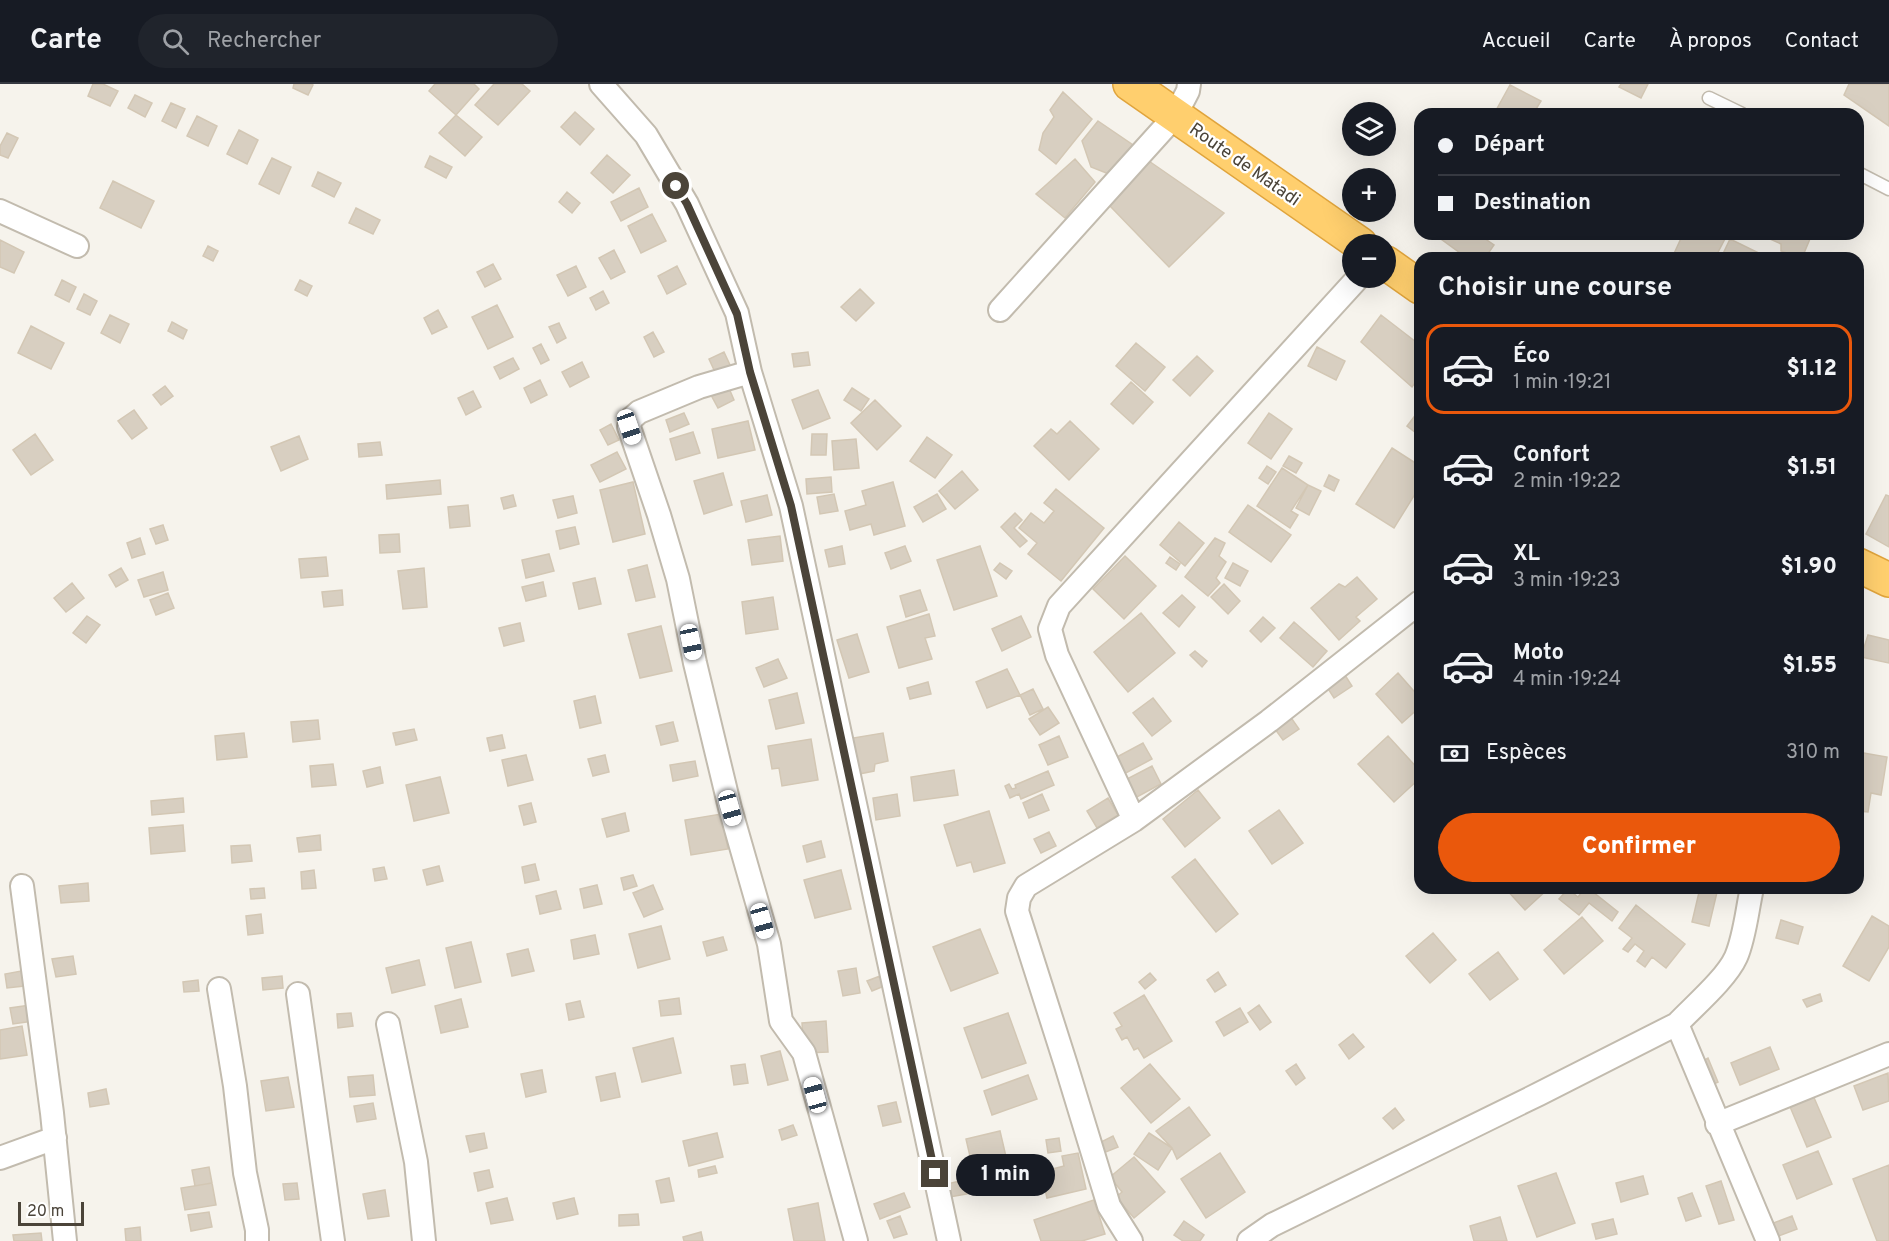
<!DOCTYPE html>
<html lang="fr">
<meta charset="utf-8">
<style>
body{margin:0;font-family:Overpass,sans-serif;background:#20242c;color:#f1f3f6;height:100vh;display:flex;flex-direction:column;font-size:22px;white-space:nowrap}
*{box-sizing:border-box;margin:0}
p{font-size:20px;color:#9ea1a6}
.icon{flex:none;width:33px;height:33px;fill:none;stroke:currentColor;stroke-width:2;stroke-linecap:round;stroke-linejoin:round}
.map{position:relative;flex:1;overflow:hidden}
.panel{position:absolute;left:1414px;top:168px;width:450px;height:642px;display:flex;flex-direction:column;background:#171b24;border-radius:18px;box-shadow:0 6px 24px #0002}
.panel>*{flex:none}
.guide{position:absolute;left:1414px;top:24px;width:450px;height:132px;border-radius:18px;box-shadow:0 6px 24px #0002;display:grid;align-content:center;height:132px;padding:0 24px;background:#171b24}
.controls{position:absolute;left:1342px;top:18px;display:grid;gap:12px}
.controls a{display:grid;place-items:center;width:54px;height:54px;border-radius:50%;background:#171b24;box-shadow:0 6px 24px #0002;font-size:30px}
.scale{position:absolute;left:18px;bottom:15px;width:66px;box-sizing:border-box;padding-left:6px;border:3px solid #4b4439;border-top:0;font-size:16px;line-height:21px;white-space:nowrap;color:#4b4439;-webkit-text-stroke:4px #fff;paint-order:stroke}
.end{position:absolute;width:27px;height:27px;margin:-14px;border:8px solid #4b4439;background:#fff;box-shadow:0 0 0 3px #fff}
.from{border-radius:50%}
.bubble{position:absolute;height:42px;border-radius:21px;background:#171b24;box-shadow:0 6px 24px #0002;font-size:20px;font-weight:800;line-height:42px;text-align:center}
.car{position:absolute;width:18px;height:36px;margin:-18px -9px;border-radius:8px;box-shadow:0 0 4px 2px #0007;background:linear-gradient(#fff 24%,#345 0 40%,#fff 0 76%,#345 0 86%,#fff 0)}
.guide b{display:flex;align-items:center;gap:21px;height:57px;font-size:22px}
.guide b+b{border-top:2px solid #363941}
.guide i{width:15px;height:15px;background:#f1f3f6}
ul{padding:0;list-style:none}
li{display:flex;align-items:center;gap:18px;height:90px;margin:0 12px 9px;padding:0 12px;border:3px solid transparent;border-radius:18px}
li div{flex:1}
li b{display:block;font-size:22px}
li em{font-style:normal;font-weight:800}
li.selected{border-color:#ea580c}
li>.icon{width:54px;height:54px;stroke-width:1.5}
h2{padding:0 24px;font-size:27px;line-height:72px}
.pay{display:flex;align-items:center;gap:15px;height:66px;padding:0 24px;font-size:22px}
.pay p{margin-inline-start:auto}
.action{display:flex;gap:12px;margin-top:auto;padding:12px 24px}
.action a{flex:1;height:69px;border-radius:36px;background:#ea580c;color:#fff;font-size:24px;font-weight:800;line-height:69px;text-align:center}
header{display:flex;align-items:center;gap:36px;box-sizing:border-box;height:84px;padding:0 30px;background:#171b24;border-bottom:2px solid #363941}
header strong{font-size:28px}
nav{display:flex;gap:33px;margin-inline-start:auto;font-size:21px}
.search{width:420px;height:54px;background:#20242c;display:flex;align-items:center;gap:15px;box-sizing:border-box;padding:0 21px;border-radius:33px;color:#9ea1a6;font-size:22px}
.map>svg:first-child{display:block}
.building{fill:#d8cfc1;stroke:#d3c7b4;stroke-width:1.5}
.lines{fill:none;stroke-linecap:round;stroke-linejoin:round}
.lane-casing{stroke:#c2bbae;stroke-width:15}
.street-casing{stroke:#c2bbae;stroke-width:26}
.highway-casing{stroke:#e0a43c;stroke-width:36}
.lane{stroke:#fff;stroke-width:12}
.street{stroke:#fff;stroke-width:22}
.highway{stroke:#ffcf6e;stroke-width:33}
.route{stroke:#4b4439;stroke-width:8}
.labels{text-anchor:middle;stroke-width:4.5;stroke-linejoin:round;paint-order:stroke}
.street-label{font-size:18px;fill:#4b4439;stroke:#fff}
</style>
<header>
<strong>Carte</strong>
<div class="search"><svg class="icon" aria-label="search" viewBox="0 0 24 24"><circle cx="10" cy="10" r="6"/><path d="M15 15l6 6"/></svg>Rechercher</div>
<nav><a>Accueil</a><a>Carte</a><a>À propos</a><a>Contact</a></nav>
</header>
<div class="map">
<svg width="1889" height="1157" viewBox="0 0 1889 1157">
<rect width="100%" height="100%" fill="#f6f3ec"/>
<path class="building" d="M93 0H103L118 7 110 22 88 12Z
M294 0H312L313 1 308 11 293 4Z
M435 0H474L479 5 456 31 429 7Z
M494 0H522L530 7 498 41 475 21Z
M1621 0H1648L1641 14 1619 3Z
M1849 0H1889V42L1844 11Z
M1510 1 1541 17 1533 30H1494Z
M1063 8 1092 35 1056 80 1039 66 1043 49 1054 33 1050 26Z
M135 11 152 19 145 33 128 24Z
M171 19 185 25 176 44 162 37Z
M575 28 594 45 580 61 561 43Z
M456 31 482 53 465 72 439 49Z
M197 32 217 42 208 62 187 52Z
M1098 37 1133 61 1109 90 1091 83 1082 57Z
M239 46 258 56 247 80 227 70Z
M7 49 18 54 8 74 0 71V62Z
M607 71 630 91 613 109 591 89Z
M430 72 452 83 446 94 425 83Z
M272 74 291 83 279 110 259 100Z
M1075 75 1095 98 1065 134 1036 110Z
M1146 75 1224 129 1169 183 1109 121Z
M318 88 341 99 334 113 312 102Z
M113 97 154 117 141 144 100 124Z
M639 104 648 123 621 137 611 118Z
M567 108 580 119 572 129 559 118Z
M356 124 380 136 373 150 349 139Z
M652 130 666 157 641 169 628 142Z
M1434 150H1478L1494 161 1485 174H1467Z
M1683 150H1726L1727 151 1715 174H1672Z
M1759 150H1812L1802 174 1781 167V160Z
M1730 155 1769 174H1721Z
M0 156 24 168 14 189 0 183Z
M208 162 218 167 213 177 203 172Z
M614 166 625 188 611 195 599 174Z
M493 180 501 195 485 203 477 188Z
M576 182 586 203 568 212 557 191Z
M677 182 686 200 667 210 658 192Z
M62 196 76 203 69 218 55 211Z
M300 196 312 202 307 212 295 206Z
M860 205 874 219 856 237 841 223Z
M603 207 609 219 596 226 590 214Z
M84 210 97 217 90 231 77 225Z
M497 221 513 253 488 265 472 233Z
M438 226 447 243 432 250 424 234Z
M110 231 129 240 120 259 101 249Z
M1381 231 1420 261V292L1412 303 1361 258Z
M172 238 187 246 183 255 168 247Z
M559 239 566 254 557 259 549 243Z
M31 242 64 259 51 285 18 269Z
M653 248 664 268 654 273 644 253Z
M1136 259 1165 283 1145 307 1116 282Z
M541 260 549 276 541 280 533 264Z
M1317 263 1345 277 1336 296 1308 282Z
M724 268 730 281 715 288 709 275Z
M808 268 810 281 794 283 792 270Z
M1197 272 1213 287 1190 312 1173 296Z
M513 274 519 285 500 295 494 283Z
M582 278 589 293 570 303 562 288Z
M540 296 547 311 531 319 524 304Z
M1131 298 1153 318 1133 340 1111 320Z
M165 302 173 312 161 321 153 311Z
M728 302 734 316 718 324 711 311Z
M852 304 869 315 861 327 844 316Z
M818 306 830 334 803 345 792 316Z
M473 307 481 323 466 331 458 314Z
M875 316 901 342 877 366 851 339Z
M1420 325V352L1407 342Z
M134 326 147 344 132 355 118 337Z
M684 329 689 340 670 348 666 336Z
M1269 329 1292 345 1271 375 1248 359Z
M748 337 755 366 718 374 712 345Z
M1070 337 1099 365 1069 396 1034 362 1051 345 1057 350Z
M611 340 619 356 608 361 600 346Z
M693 348 700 369 676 376 670 355Z
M35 350 53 376 31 391 13 366Z
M812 350H827L826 371H811Z
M299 352 308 375 281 387 271 363Z
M927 353 952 371 935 394 910 377Z
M856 355 859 384 834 386 832 357Z
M380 358 382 371 359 373 358 360Z
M1392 364 1420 382V402L1394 444 1356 420Z
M617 368 626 385 600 398 591 381Z
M1289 372 1302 379 1296 389 1283 382Z
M1267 382 1276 388 1268 400 1259 394Z
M1282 384 1308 401 1291 427 1298 431 1290 444 1257 422Z
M962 387 978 406 955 425 939 407Z
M723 389 732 421 704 430 694 397Z
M1329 391 1339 396 1334 407 1324 402Z
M831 393 832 408 807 410 806 395Z
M440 396 441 410 387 415 386 401Z
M633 398 645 450 613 458 600 406Z
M893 398 905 442 874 451 871 440 850 446 845 427 866 421 862 407Z
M1308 401 1321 407 1309 431 1296 424Z
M1056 405 1104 444 1061 497 1028 470 1037 459 1019 444 1031 429 1044 439 1054 427 1044 419Z
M834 410 838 427 820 430 817 413Z
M937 410 946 425 923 438 914 423Z
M513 411 516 422 504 425 501 414Z
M767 411 772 431 746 438 741 417Z
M1886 411 1889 412V463L1866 450Z
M573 412 577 429 558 434 553 416Z
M468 421 470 442 450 444 448 423Z
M1248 421 1291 451 1271 478 1229 448Z
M1015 429 1022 436 1014 444 1027 457 1020 463 1001 443Z
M1179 438 1204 459 1185 482 1160 461Z
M163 441 168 456 156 460 150 445Z
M575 443 579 460 560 465 556 447Z
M399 450 400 468 380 469 379 451Z
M780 452 783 477 752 481 748 456Z
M140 454 145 470 132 474 127 459Z
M1215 454 1225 459 1219 472 1226 478 1216 494 1220 499 1208 512 1185 493Z
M842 462 845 480 829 483 825 466Z
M905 462 911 477 891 485 885 469Z
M980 462 997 512 954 526 937 476Z
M549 470 554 487 526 494 522 476Z
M1125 472 1156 502 1124 535 1093 505Z
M326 473 328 492 301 494 299 475Z
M1170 473 1180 480 1176 486 1166 479Z
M1000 479 1012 487 1006 495 994 486Z
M1233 479 1248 487 1240 502 1225 494Z
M647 481 655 513 636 517 628 486Z
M121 484 128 496 116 503 109 491Z
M424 484 427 523 403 525 398 487Z
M163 488 168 506 144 513 138 496Z
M1357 493 1377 515 1356 533 1360 537 1339 556 1311 524 1339 500 1345 503Z
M595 494 601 520 579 525 573 499Z
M543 498 546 512 526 517 522 503Z
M72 499 84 514 66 528 54 514Z
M1224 500 1240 517 1228 530 1211 513Z
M342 506 343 521 324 523 322 508Z
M920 506 927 526 906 533 900 512Z
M168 509 174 524 156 531 150 516Z
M1182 511 1195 523 1179 543 1163 529Z
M773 513 778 545 746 550 742 518Z
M1141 529 1175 569 1128 608 1094 568Z
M929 530 935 552 925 554 932 575 899 584 887 543Z
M87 532 100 541 86 559 73 549Z
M1021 532 1031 553 1002 567 992 545Z
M1263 533 1275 544 1261 558 1250 547Z
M1294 538 1327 567 1313 583 1280 554Z
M520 539 524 557 504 562 499 544Z
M661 542 672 587 640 594 628 550Z
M857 550 869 588 849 594 837 556Z
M1868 551 1889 556V579L1861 573Z
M1195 567 1207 577 1202 583 1190 571Z
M778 575 787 594 764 603 756 584Z
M1007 585 1020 611 987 624 976 598Z
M1341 585 1352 602 1334 614 1323 597Z
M1398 589 1420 614V623L1402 639 1376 610Z
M928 598 931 610 910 615 907 604Z
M1033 605 1043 625 1030 631 1020 611Z
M797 609 804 639 776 645 769 616Z
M595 612 601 639 580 644 574 617Z
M1153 614 1171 637 1152 652 1133 629Z
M1048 623 1059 639 1040 651 1029 635Z
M1285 625 1299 645 1283 656 1269 637Z
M318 636 320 655 293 658 291 638Z
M673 638 678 657 661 661 656 642Z
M414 645 417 656 396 661 393 649Z
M244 649 247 673 217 676 215 652Z
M883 649 888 677 875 680 874 687 854 691 847 655Z
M502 651 505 664 490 667 487 654Z
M1059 652 1068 673 1048 681 1039 661Z
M1388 652 1420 687V694L1394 718 1358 680Z
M811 655 818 696 782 702 779 684 772 685 768 662Z
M1143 659 1152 675 1122 691 1113 675Z
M1858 668 1887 673 1881 711 1871 709 1868 728 1858 727Z
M526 671 533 696 508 702 502 676Z
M605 671 609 688 593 692 588 675Z
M695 677 698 692 673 697 670 681Z
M333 680 336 701 312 703 310 682Z
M1152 682 1161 700 1135 714 1125 696Z
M380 683 383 699 367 703 363 687Z
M954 686 958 711 914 717 911 693Z
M1048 687 1054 701 1021 715 1019 710 1010 714 1005 702 1009 700 1012 705 1016 704 1015 701Z
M440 693 449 729 414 737 406 701Z
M1198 706 1220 734 1185 763 1163 735Z
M897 710 900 732 876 736 873 714Z
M1042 710 1049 726 1029 734 1023 719Z
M183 714 184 728 152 731 151 717Z
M1108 714 1118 731 1097 744 1087 727Z
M531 719 536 738 524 741 519 722Z
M1279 726 1303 759 1272 780 1249 747Z
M989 727 1005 779 974 788 971 778 957 782 944 741Z
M625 729 629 747 607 753 602 735Z
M721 730 728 765 691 771 685 736Z
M183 741 185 767 151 770 149 744Z
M1049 748 1056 762 1041 769 1034 755Z
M320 751 321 766 299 768 297 754Z
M821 757 825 773 807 778 803 762Z
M250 761 252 777 232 779 231 762Z
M1195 775 1238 830 1216 848 1172 793Z
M535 780 539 796 525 799 522 783Z
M439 782 443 797 427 801 423 786Z
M384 783 387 795 375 797 373 785Z
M314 786 316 804 302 805 301 788Z
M841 786 851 825 815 834 804 796Z
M633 791 637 802 624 806 621 794Z
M88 799 89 817 61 819 59 802Z
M597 801 602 820 584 824 580 805Z
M653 801 663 825 644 833 633 809Z
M264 804 265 814 251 815 250 805Z
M1505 804H1549L1525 826Z
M1585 804H1588L1618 828 1612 837 1589 819 1579 831 1559 815 1568 805 1578 813Z
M1700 804H1718L1709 842 1692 838Z
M556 807 561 825 540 830 536 812Z
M1636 821 1685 860 1666 884 1652 873 1645 883 1637 877 1644 867 1635 860 1628 868 1623 865 1632 854 1619 844Z
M261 830 263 849 248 851 246 832Z
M1872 832 1889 842V863L1869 897 1843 882Z
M1582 833 1603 857 1564 890 1544 866Z
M1781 836 1803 843 1798 860 1776 854Z
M661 842 670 875 638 884 629 850Z
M980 845 998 889 951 907 933 863Z
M1433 849 1456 876 1430 899 1406 872Z
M595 851 599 870 574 875 571 856Z
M723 853 727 866 707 872 703 858Z
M471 858 481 898 455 904 446 864Z
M528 865 534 887 512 892 507 870Z
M1498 868 1518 895 1490 916 1469 890Z
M73 872 76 890 56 893 52 875Z
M419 876 425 901 392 909 386 884Z
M856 884 860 909 843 912 838 887Z
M21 887 24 902 7 904 5 890Z
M1218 888 1226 901 1215 908 1207 896Z
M1150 889 1156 896 1145 905 1139 898Z
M282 892 283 904 263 906 262 894Z
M880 892 884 902 872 907 867 897Z
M198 896 199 907 184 908 183 898Z
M1820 910 1822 917 1807 923 1803 916Z
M1144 911 1172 957 1144 974 1138 964 1134 966 1127 953 1122 956 1116 945 1122 942 1114 929Z
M679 914 681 930 661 932 659 917Z
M461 915 468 943 441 949 435 922Z
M580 917 584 933 569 936 566 920Z
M30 921 33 937 13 940 10 924Z
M1259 921 1271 938 1260 946 1248 929Z
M1240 924 1248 938 1224 952 1216 938Z
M351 929 353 942 338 944 337 930Z
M1008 929 1026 979 982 994 964 944Z
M826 937 828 968 804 969 802 939Z
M22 942 27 971 0 975V946Z
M1353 950 1364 963 1349 975 1339 961Z
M673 954 681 989 642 998 633 964Z
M1770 963 1779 985 1740 1001 1731 979Z
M780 967 788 996 768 1001 761 972Z
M1708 974 1718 998 1707 1003 1697 980Z
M745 980 748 999 734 1001 731 982Z
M1150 980 1180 1015 1151 1039 1121 1004Z
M1296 980 1305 994 1296 1001 1286 987Z
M542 986 546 1008 526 1013 521 990Z
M615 989 620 1013 601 1017 596 993Z
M1888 989 1889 1017 1863 1026 1854 1002Z
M373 991 375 1011 350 1013 348 993Z
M1028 991 1037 1015 992 1031 984 1007Z
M288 993 294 1023 266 1027 261 997Z
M106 1005 109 1020 90 1023 88 1009Z
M1812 1009 1831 1053 1807 1063 1788 1018Z
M896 1018 901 1038 883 1042 878 1022Z
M373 1019 376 1035 357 1038 354 1022Z
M1189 1023 1210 1051 1177 1075 1172 1064 1156 1047Z
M1395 1024 1404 1036 1393 1045 1383 1034Z
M793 1041 797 1051 782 1056 779 1046Z
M1000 1047 1007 1077 973 1085 966 1055Z
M484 1049 487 1064 470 1068 466 1052Z
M717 1049 723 1073 689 1082 683 1057Z
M1149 1049 1172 1064 1158 1086 1134 1070Z
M1113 1052 1118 1063 1103 1069 1099 1059Z
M1059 1054 1061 1067 1048 1069 1046 1056Z
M1818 1067 1832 1100 1797 1115 1783 1081Z
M1078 1069 1086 1105 1047 1114 1041 1088 1064 1082 1062 1072Z
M1220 1069 1245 1108 1206 1134 1181 1095Z
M1134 1073 1165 1108 1134 1134 1116 1113 1122 1108 1110 1093Z
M1889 1081V1157H1877L1853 1095Z
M715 1082 717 1089 699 1093 698 1086Z
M209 1083 212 1099 195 1102 192 1086Z
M489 1086 493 1103 478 1107 474 1089Z
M1556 1089 1575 1139 1537 1153 1518 1102Z
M1643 1092 1648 1110 1621 1118 1616 1099Z
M669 1094 674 1117 661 1119 656 1097Z
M964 1096 967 1110 950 1113 947 1100Z
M1721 1097 1734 1136 1719 1140 1706 1102Z
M212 1099 216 1121 185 1126 181 1104Z
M297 1099 299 1115 285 1116 283 1100Z
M385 1106 389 1132 368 1135 363 1110Z
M904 1109 910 1123 880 1135 874 1120Z
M1692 1109 1701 1132 1686 1137 1678 1114Z
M507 1114 513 1136 491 1140 486 1119Z
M574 1114 578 1130 557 1135 553 1119Z
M1094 1116 1105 1150 1082 1157H1041L1034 1136Z
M818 1119 825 1157H794L788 1125Z
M209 1128 212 1143 191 1147 188 1131Z
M638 1130 639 1141 619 1142V1131Z
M900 1132 907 1150 894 1154 887 1137Z
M1792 1132 1797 1145 1776 1153 1771 1140Z
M1500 1133 1507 1157H1474L1470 1142Z
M1613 1135 1617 1150 1596 1155 1592 1140Z
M1184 1137 1204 1151 1200 1157H1183L1174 1151Z
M140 1143 141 1157H126L125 1145Z
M701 1148 703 1157H684L683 1153Z
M41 1149 42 1157H14L13 1151Z"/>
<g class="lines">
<defs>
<path id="lane" d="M1709 14 1742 30
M1858 89 1889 105"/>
<path id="street" d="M601 0 646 51 687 120 737 229 750 288 791 422 949 1157
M0 127 77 162
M1000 226 1175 32 1188 7 1189 0
M750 288 699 303 639 328 631 335 629 343 659 431 678 495 695 579 730 724 769 860 781 937 804 969 856 1157
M1134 736 1057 571 1050 545 1059 522 1358 194
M22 802 52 1029 65 1157
M1752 804C1747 826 1745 852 1736 873 1726 895 1694 922 1677 940L1768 1157
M219 905 235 1002 245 1089 257 1146V1157
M298 910 333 1157
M388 940 416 1078 424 1157
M1717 1040 1889 970
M0 1074 55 1054
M1131 1157 1109 1122 1066 981 1017 827 1019 814 1026 802 1134 736 1269 637 1420 518
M1249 1157 1272 1141 1539 1010 1677 940"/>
<path id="highway" d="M1130 0 1360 160
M1386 179 1420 203
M1858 481 1889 496"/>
</defs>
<use href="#lane" class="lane-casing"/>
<use href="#street" class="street-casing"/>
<use href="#highway" class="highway-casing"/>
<use href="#lane" class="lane"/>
<use href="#street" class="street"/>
<use href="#highway" class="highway"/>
</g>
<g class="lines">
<path class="route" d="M676 102 687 120 737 230 750 288 791 422 935 1090"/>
</g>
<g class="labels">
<g class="street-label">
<text transform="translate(1245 80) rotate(35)" y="6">Route de Matadi</text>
</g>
</g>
</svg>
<div class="controls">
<a><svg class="icon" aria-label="layers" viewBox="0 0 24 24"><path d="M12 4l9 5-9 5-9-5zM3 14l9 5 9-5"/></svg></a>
<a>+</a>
<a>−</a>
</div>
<div class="scale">20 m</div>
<i class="end from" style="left:676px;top:102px"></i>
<i class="end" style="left:935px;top:1090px"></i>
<div class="bubble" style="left:956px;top:1070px;width:99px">1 min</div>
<i class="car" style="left:629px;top:343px;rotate:161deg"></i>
<i class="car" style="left:691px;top:558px;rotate:168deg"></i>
<i class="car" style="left:730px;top:724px;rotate:164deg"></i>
<i class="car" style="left:762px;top:837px;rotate:164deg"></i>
<i class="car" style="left:815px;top:1011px;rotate:345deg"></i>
<div class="guide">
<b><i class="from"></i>Départ</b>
<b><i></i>Destination</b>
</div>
<section class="panel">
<h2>Choisir une course</h2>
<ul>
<li class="selected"><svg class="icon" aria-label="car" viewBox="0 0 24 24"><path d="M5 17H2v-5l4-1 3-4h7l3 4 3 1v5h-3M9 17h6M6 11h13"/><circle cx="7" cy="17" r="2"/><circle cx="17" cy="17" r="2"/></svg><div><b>Éco</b><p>1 min · 19:21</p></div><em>$1.12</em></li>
<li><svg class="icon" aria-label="car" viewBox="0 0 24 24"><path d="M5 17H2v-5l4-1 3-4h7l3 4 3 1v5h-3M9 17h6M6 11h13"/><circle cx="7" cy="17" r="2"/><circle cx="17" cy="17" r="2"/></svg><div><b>Confort</b><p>2 min · 19:22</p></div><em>$1.51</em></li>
<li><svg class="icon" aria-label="car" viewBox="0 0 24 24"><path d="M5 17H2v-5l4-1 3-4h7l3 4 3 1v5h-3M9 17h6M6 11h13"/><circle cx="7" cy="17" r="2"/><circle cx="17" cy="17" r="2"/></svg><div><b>XL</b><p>3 min · 19:23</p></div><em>$1.90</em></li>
<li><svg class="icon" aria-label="car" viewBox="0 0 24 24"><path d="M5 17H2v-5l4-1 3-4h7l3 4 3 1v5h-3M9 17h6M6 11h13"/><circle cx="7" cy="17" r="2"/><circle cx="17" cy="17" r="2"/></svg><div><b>Moto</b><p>4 min · 19:24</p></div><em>$1.55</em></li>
</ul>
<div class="pay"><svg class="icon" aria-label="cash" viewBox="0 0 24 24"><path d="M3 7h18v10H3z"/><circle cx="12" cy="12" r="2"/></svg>Espèces<p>310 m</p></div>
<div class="action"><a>Confirmer</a></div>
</section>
</div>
